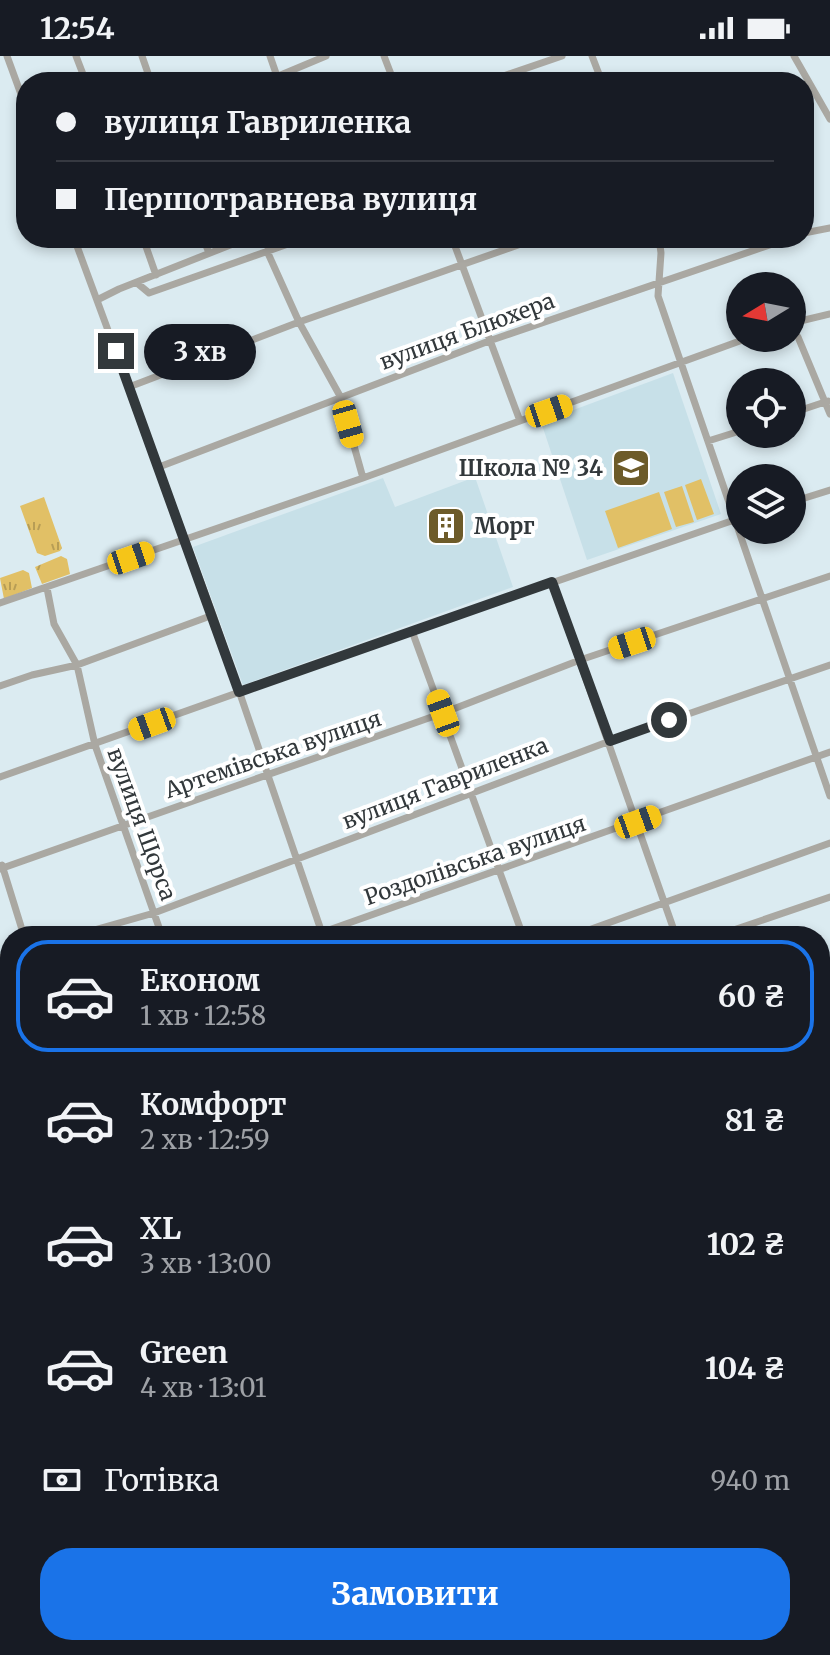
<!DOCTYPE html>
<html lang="uk">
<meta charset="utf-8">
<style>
body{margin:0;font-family:Merriweather,serif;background:#20242c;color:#f1f3f6;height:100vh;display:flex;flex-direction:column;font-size:30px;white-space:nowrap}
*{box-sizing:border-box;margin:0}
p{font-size:26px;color:#9ea1a6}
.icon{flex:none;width:44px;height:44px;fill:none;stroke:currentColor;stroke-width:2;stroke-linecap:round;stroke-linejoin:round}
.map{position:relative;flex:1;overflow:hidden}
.side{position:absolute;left:0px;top:870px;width:830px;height:730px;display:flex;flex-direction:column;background:#171b24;border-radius:32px 32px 0 0;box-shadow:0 4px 12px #0003}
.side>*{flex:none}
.hud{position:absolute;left:16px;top:16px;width:798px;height:176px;border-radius:32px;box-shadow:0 4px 12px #0003;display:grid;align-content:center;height:176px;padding:0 40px;background:#171b24}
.needle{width:52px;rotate:260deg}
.buttons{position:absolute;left:726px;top:216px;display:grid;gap:16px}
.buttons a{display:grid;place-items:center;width:80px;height:80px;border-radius:50%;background:#171b24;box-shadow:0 4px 12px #0003;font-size:40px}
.end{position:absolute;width:36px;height:36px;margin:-18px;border:10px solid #32383b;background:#fff;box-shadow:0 0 0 4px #fff}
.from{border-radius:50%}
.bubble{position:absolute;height:56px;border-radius:28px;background:#171b24;box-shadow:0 4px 12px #0003;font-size:26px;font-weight:700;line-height:56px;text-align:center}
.car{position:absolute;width:24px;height:48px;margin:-24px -12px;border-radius:10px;box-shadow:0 0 6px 2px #0007;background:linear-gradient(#f5c518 24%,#345 0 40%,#f5c518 0 76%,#345 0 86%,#f5c518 0)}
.hud b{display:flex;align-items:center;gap:28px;height:76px;font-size:30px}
.hud b+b{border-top:2px solid #363941}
.hud i{width:20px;height:20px;background:#f1f3f6}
ul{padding:14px 0 0;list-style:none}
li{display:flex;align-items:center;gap:24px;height:112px;margin:0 16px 12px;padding:0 24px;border:4px solid transparent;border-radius:32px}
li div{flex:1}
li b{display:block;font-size:30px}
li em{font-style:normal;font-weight:700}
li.on{border-color:#1a73e8}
li>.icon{width:72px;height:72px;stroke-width:1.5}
.pay{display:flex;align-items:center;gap:20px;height:88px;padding:0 40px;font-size:30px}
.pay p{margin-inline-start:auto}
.cta{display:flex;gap:16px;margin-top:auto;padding:16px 40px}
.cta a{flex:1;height:92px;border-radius:32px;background:#1a73e8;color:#fff;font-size:32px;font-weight:700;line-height:92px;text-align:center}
.status{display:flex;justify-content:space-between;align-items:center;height:56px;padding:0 40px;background:#171b24;direction:ltr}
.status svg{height:22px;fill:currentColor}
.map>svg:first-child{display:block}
.built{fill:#c7e0e8}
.grass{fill:url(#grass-tufts)}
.forest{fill:url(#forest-firs)}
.garden{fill:#e1c066}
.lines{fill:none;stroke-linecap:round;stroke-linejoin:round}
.minor{stroke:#aaa8a2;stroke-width:7}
.rail{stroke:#444b4e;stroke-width:2}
.route{stroke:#32383b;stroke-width:10}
.labels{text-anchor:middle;stroke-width:8;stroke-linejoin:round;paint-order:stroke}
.street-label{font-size:22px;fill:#32383b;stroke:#fff}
.poi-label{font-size:22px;font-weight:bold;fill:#32383b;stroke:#fff;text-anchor:end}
</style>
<div class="status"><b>12:54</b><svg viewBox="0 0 49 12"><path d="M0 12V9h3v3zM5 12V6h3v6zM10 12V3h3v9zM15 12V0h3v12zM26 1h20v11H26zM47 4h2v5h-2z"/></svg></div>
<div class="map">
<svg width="830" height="1599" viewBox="0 0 830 1599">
<defs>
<pattern id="grass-tufts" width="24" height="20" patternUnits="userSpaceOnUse" patternTransform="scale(2)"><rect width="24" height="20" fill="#e1c066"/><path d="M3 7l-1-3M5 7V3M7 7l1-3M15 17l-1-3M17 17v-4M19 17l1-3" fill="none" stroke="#b79d55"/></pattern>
<pattern id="forest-firs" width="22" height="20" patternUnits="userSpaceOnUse" patternTransform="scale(2)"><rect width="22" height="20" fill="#e1c066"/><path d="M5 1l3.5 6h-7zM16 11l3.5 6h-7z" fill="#b79d55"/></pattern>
</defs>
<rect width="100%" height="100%" fill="#dbebf1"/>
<path class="built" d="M673 317 721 458 587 504 541 366Z
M475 421 513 531 243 629 193 491 383 422 395 451Z
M0 1294 8 1318 1 1321 10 1339V1349L0 1354Z
M0 1443 10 1452V1529L0 1534Z"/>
<path class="grass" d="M44 441 62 492 60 495 45 500 37 497 20 450Z
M61 500 67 503 70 518 42 528 35 511Z
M23 514 29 517 32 532 4 543 0 522Z"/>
<path class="forest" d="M10 1558V1590H41L48 1599H0V1563Z"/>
<path class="garden" d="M701 423 714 458 697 464 685 429Z
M682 430 694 466 676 471 664 436Z
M659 436 672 473 618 492 605 455Z"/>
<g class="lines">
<path class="minor" d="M7 0 26 52
M76 0 86 26
M142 0 151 26
M270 0 279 26
M384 0 394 26
M592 0 602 26
M794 0 830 63
M264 26 326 0
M486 26 562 0
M804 177 830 172
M74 182 213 559 323 880
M143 182 156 219
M203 182 209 197
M452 182 520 365
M659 182 661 197 658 240 830 740
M267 195 299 266 340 340 363 422
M137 227 149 237 305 182
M97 244 119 233 248 182
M792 267 830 258
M792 277 798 281 830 358
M129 331 299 266 538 182
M792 357 828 345
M708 385 740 375
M159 411 489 285 790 182
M792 446 830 434
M552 526 676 880
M47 532 54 568 77 609 95 689 162 880
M0 547 363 422 748 282
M412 575 523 880
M0 630 32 619 77 609 213 559
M0 721 412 575 740 462
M2 809 24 880
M0 813 443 657 580 604 830 520
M73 880 154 857 610 685 830 609
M312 880 830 696
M572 880 830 787
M716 880 830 841
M0 902 10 899
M0 989 10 985
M820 1012 830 1016
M820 1066 830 1064
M0 1081 10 1078
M820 1111 830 1143
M0 1118 10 1120
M820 1164 830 1159
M0 1208 10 1235
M0 1245 10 1272
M820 1353 830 1351
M0 1371H10
M820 1398 830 1435
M0 1549 10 1544
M212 1590 218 1599
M613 1590 616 1599"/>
<path class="rail" d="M0 1425 10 1432
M157 1590 164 1599"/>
</g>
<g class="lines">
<path class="route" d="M116 295 239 636 552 526 610 685 669 664"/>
</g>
<defs>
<symbol id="school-square" viewBox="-11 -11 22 22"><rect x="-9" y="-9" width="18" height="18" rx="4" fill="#6d5b29" stroke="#fff"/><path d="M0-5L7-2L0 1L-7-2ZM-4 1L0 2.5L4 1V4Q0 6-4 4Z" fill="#fff"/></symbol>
<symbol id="building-square" viewBox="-11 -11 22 22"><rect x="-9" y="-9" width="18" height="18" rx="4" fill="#6d5b29" stroke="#fff"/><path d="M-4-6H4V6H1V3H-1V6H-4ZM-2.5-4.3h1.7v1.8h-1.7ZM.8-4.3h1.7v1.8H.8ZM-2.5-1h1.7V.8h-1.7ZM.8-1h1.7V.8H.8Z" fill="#fff"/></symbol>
</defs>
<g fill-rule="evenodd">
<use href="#school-square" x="609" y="390" width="44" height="44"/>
<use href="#building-square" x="424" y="448" width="44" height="44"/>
</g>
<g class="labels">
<g class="street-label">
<text transform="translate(467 275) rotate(-20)" y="8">вулиця Блюхера</text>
<text transform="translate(273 698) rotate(-19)" y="8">Артемівська вулиця</text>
<text transform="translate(445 727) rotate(-21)" y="8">вулиця Гавриленка</text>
<text transform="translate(142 768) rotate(70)" y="8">вулиця Щорса</text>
<text transform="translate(475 804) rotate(-19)" y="8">Роздолівська вулиця</text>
</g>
<g class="poi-label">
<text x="603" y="420">Школа № 34</text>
<text x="474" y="478" text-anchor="start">Морг</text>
</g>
</g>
</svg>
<div class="buttons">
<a><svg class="needle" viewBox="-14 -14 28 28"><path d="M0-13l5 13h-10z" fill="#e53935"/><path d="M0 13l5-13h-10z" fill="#9ea1a6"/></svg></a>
<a><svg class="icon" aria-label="locate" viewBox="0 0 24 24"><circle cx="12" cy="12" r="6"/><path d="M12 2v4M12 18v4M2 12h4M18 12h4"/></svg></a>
<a><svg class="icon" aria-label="layers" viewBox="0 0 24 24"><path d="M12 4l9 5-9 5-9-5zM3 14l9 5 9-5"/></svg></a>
</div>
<i class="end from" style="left:669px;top:664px"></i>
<i class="end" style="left:116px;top:295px"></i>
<div class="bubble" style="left:144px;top:268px;width:112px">3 хв</div>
<i class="car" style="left:549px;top:355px;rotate:71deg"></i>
<i class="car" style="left:348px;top:368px;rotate:164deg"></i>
<i class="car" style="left:131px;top:502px;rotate:71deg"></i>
<i class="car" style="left:632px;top:587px;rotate:252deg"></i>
<i class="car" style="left:443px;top:657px;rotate:340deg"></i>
<i class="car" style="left:152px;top:668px;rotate:250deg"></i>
<i class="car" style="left:638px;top:766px;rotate:70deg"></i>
<div class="hud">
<b><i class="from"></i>вулиця Гавриленка</b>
<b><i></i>Першотравнева вулиця</b>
</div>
<section class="side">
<ul>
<li class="on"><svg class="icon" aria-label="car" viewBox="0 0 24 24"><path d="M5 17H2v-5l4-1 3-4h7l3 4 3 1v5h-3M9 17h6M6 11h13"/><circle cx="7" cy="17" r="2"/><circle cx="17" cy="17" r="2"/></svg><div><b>Економ</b><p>1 хв · 12:58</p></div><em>60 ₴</em></li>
<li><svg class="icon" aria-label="car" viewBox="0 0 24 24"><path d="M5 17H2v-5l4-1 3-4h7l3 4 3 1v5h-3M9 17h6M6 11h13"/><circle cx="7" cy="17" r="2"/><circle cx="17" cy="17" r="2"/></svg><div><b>Комфорт</b><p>2 хв · 12:59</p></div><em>81 ₴</em></li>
<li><svg class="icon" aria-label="car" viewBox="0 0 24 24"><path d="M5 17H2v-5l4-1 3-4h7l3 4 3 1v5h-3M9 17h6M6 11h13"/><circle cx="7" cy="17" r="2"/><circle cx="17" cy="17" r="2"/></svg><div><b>XL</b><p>3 хв · 13:00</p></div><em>102 ₴</em></li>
<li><svg class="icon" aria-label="car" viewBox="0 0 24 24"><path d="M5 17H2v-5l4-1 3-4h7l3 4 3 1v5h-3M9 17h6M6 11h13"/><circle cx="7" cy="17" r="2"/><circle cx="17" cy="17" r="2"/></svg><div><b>Green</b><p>4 хв · 13:01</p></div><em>104 ₴</em></li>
</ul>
<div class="pay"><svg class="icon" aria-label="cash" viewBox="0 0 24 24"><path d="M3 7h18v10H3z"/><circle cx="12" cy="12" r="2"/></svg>Готівка<p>940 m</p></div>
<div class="cta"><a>Замовити</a></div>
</section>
</div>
